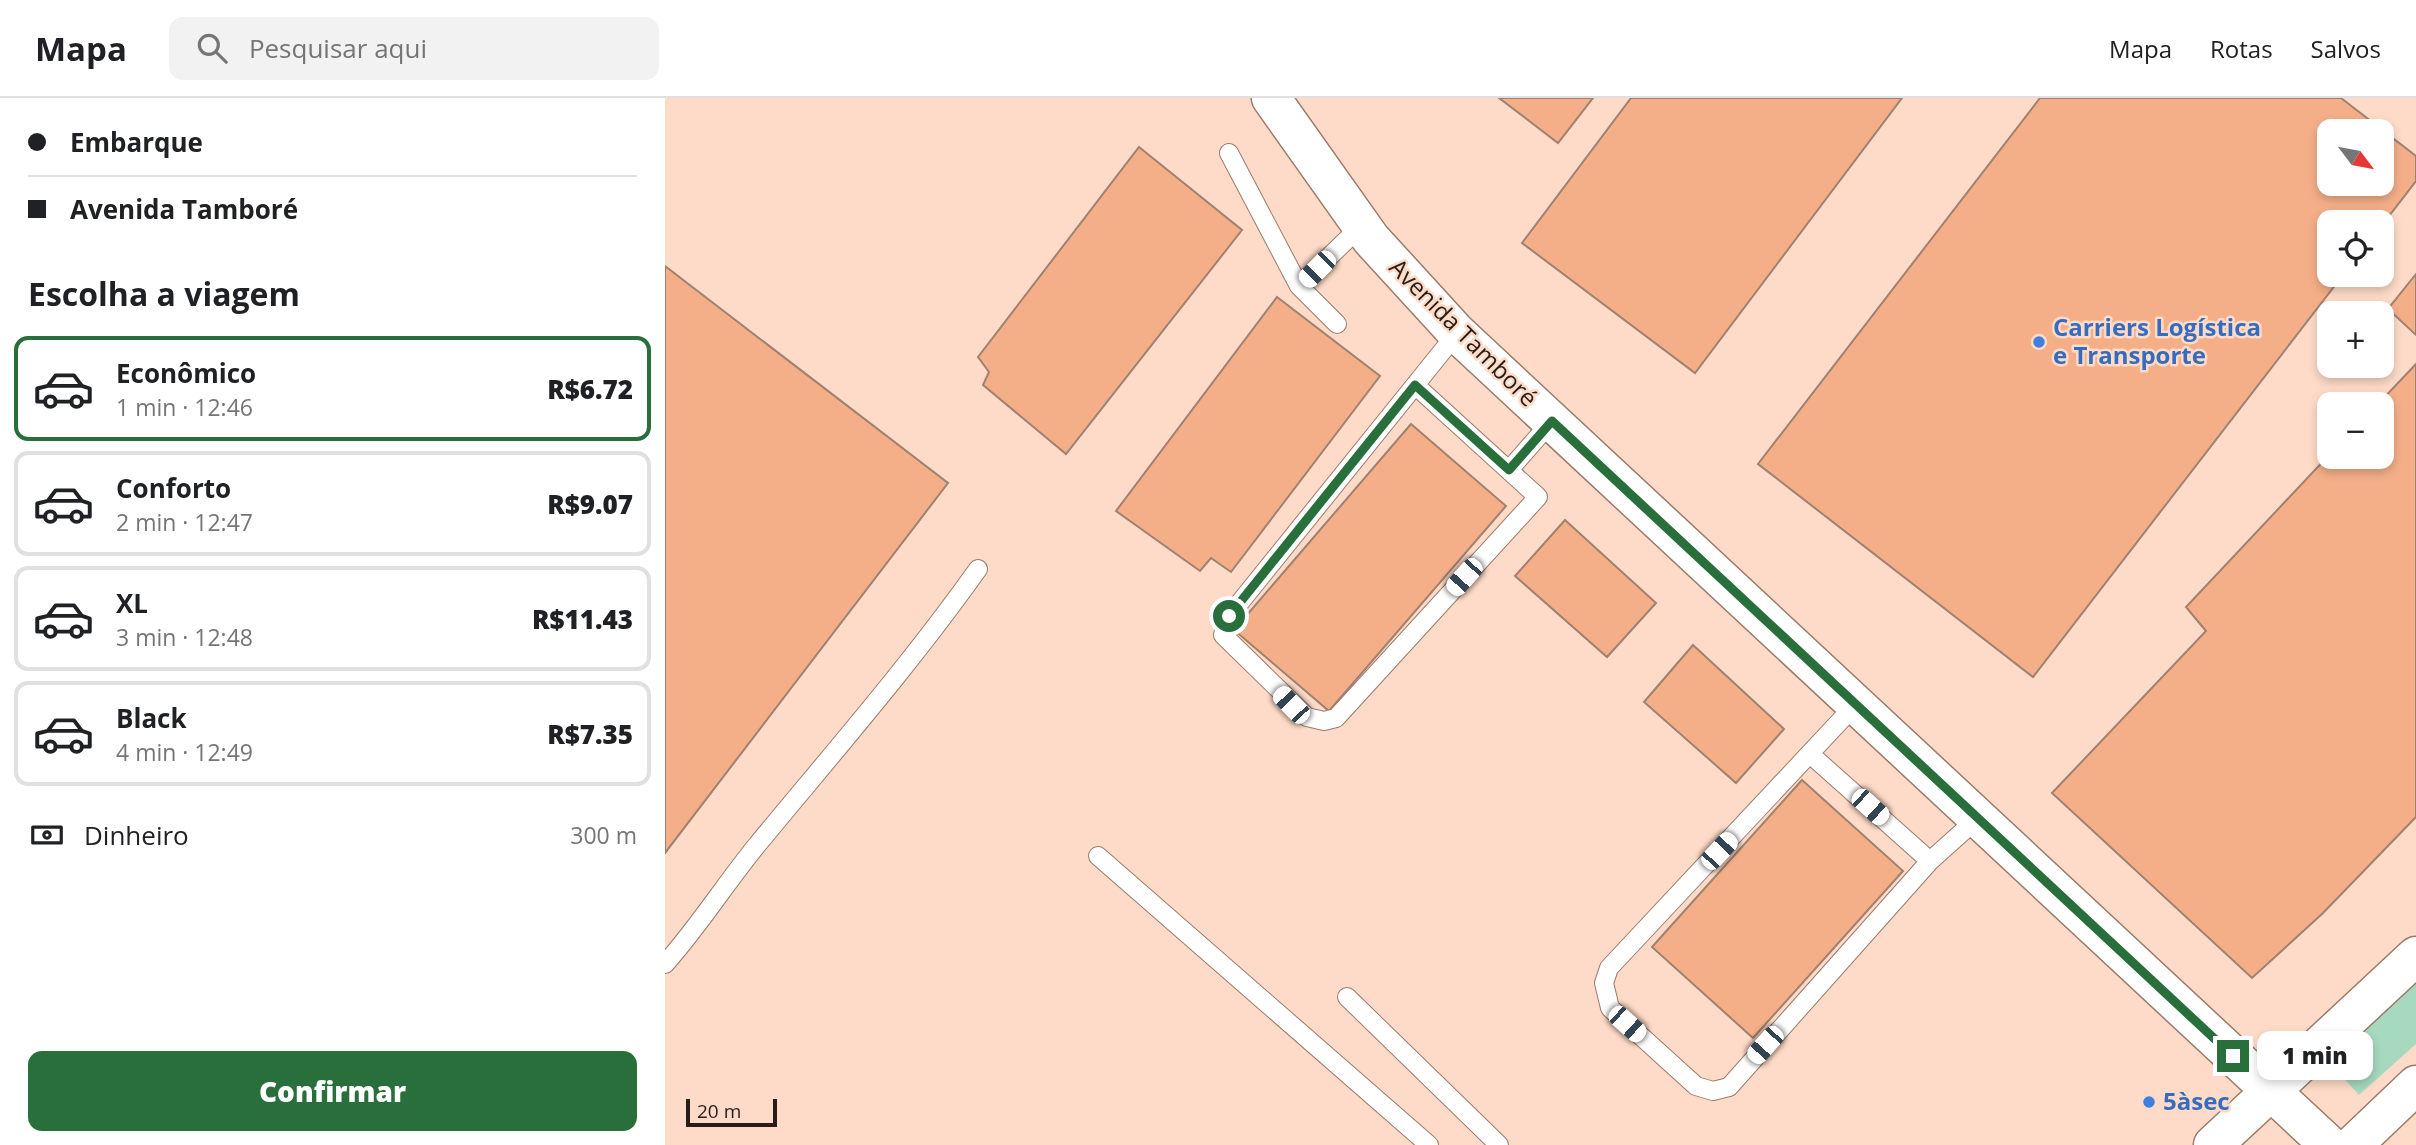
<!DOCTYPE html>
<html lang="pt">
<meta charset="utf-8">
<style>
body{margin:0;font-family:"Open Sans",sans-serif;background:#f2f2f2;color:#202124;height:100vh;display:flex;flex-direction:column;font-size:26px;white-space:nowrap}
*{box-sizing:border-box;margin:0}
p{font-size:23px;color:#757577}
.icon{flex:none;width:38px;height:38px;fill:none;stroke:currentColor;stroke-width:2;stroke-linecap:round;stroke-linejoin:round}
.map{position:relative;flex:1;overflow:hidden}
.side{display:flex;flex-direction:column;background:#fff;width:665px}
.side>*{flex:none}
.hud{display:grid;align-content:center;height:154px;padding:0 28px;background:#fff}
.needle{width:46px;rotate:122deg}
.buttons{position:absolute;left:1652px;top:21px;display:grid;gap:14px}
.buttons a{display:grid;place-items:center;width:77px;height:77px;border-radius:14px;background:#fff;box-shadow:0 4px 10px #0003;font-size:35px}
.scale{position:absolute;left:21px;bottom:18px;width:91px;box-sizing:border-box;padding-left:7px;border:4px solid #291c16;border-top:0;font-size:19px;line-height:24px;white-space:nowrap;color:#291c16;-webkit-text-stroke:5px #fedbc8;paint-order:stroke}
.end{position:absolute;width:32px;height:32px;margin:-16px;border:9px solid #296f3c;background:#fff;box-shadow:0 0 0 4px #fff}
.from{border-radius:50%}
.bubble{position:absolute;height:49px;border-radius:14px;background:#fff;box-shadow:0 4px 10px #0003;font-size:23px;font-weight:800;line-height:49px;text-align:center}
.car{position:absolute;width:21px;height:42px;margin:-21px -10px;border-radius:9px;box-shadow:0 0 5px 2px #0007;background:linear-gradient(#fff 24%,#345 0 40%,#fff 0 76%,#345 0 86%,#fff 0)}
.hud b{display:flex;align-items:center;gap:24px;height:66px;font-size:26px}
.hud b+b{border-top:2px solid #e0e0e0}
.hud i{width:18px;height:18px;background:#202124}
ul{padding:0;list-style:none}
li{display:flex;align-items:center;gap:21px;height:105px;margin:0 14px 10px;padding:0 14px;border:4px solid #e0e0e0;border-radius:14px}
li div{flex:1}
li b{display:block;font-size:26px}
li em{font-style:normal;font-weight:800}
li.on{border-color:#296f3c}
li>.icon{width:63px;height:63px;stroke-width:1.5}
h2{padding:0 28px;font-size:32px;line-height:84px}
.pay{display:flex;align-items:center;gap:18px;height:77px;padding:0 28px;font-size:26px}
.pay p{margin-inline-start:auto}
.primary-button{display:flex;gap:14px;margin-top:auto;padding:14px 28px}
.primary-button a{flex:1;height:80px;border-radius:14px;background:#296f3c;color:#fff;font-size:28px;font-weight:800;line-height:80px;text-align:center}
header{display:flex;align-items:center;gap:42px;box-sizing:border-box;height:98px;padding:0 35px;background:#fff;border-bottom:2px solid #e0e0e0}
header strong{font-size:33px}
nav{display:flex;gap:38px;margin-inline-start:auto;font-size:24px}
.search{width:490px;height:63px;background:#f2f2f2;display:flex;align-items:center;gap:18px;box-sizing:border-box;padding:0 24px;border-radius:14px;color:#757577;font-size:26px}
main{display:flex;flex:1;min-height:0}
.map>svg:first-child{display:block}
.green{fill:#a7d9bf}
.building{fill:#f4af89;stroke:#a08170;stroke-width:2;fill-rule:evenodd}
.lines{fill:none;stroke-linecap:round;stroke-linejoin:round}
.lane-casing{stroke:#9a7b6a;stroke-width:20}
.secondary-casing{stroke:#9a7b6a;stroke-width:41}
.lane{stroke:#fff;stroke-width:18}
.secondary{stroke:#fff;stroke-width:38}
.route{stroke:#296f3c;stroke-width:9}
.shop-dot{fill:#3f7fe0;stroke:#fedbc8;stroke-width:2.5}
.labels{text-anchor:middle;stroke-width:5;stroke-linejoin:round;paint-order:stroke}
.shop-label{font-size:24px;font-weight:bold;fill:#366cbe;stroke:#fedbc8;text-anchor:start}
.street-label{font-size:24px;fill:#291c16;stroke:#fedbc8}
</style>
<header>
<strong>Mapa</strong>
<div class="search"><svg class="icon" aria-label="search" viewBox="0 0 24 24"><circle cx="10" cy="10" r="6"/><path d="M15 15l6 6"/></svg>Pesquisar aqui</div>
<nav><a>Mapa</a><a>Rotas</a><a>Salvos</a></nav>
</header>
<main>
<section class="side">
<div class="hud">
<b><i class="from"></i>Embarque</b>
<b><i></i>Avenida Tamboré</b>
</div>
<h2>Escolha a viagem</h2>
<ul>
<li class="on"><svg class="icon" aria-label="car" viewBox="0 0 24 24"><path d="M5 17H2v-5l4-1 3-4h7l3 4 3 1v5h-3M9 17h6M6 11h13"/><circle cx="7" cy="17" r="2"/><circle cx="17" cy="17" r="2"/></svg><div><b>Econômico</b><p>1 min · 12:46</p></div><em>R$6.72</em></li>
<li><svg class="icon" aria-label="car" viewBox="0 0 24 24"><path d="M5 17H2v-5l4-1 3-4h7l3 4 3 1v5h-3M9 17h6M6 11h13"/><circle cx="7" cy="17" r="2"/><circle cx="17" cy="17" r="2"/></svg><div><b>Conforto</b><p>2 min · 12:47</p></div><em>R$9.07</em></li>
<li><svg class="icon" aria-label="car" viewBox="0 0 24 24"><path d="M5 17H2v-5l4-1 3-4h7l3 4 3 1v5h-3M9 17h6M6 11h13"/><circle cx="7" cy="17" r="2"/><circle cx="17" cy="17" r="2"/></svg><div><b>XL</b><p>3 min · 12:48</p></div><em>R$11.43</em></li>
<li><svg class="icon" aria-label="car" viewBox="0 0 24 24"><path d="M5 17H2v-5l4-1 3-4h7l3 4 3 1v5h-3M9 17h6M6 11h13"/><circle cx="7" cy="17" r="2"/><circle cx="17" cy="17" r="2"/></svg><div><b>Black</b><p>4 min · 12:49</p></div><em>R$7.35</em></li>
</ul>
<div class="pay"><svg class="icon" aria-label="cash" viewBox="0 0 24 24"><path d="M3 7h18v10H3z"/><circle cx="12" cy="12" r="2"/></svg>Dinheiro<p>300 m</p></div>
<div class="primary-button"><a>Confirmar</a></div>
</section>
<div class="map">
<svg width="1751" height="1047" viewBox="0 0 1751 1047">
<rect width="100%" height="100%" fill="#fedbc8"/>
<path class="green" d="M1751 883V946L1694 997 1663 963Z"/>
<path class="building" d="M834 0H928L893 45Z
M966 0H1237L1030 275 857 145Z
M1375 0H1676L1751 58V83L1717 127V124H1664V177H1678L1368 579 1093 366ZM1664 33H1717V86H1664Z
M474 49 577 132 401 356 318 287 324 274 313 259Z
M0 168 283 385 0 755Z
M1751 176V237L1723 211Z
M612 199 715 278 566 474 546 460 535 473 451 413Z
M1751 266V719L1658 815 1587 880 1387 695 1541 533 1521 509 1664 357 1717 359V306H1713Z
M746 326 841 408 664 613 569 532Z
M900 422 991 505 942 559 850 478Z
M1028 547 1119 631 1071 685 979 604Z
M1137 682 1238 773 1088 940 987 849Z"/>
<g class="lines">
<defs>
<path id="lane" d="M564 55 634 188
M672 226 634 188 697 127
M750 287 873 399 671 620 659 623 642 619 558 537 564 518 792 235
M844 372 887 323
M1191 606 944 870 939 885 945 910 1031 988 1048 993 1064 989 1265 763 1313 720
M1145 656 1265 763
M433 758 764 1047
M0 866C34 828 60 786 92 747 167 656 244 568 313 471
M682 899 834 1047"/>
<path id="secondary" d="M606 0 706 141 792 235 1664 1047
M1548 1047 1751 858
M1688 1047 1751 987"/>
</defs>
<use href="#lane" class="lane-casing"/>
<use href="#secondary" class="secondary-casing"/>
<use href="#lane" class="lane"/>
<use href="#secondary" class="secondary"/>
</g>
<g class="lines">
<path class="route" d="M564 518 750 287 844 372 887 323 1568 958"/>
</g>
<g class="shop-dot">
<circle cx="1374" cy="244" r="7"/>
<circle cx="1484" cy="1004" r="7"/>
</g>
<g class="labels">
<g class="shop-label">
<text x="1388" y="238">Carriers Logística<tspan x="1388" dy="28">e Transporte</tspan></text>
<text x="1498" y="1012">5àsec</text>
</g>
<g class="street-label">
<text transform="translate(798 235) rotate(45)" y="8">Avenida Tamboré</text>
</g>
</g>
</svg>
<div class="buttons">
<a><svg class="needle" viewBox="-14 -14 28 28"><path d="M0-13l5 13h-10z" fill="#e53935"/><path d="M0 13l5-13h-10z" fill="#757577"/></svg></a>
<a><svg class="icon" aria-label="locate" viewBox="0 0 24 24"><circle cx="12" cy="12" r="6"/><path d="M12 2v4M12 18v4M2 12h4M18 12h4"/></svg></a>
<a>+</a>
<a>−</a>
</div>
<div class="scale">20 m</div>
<i class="end from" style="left:564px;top:518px"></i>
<i class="end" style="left:1568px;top:958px"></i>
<div class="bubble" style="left:1592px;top:933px;width:116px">1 min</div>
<i class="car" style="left:652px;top:171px;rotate:225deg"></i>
<i class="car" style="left:799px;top:479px;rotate:222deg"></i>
<i class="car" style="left:626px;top:607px;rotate:316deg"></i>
<i class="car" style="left:1205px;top:709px;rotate:132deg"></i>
<i class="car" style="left:1054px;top:753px;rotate:43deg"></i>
<i class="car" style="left:962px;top:926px;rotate:132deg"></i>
<i class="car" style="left:1100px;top:947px;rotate:222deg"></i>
</div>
</main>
